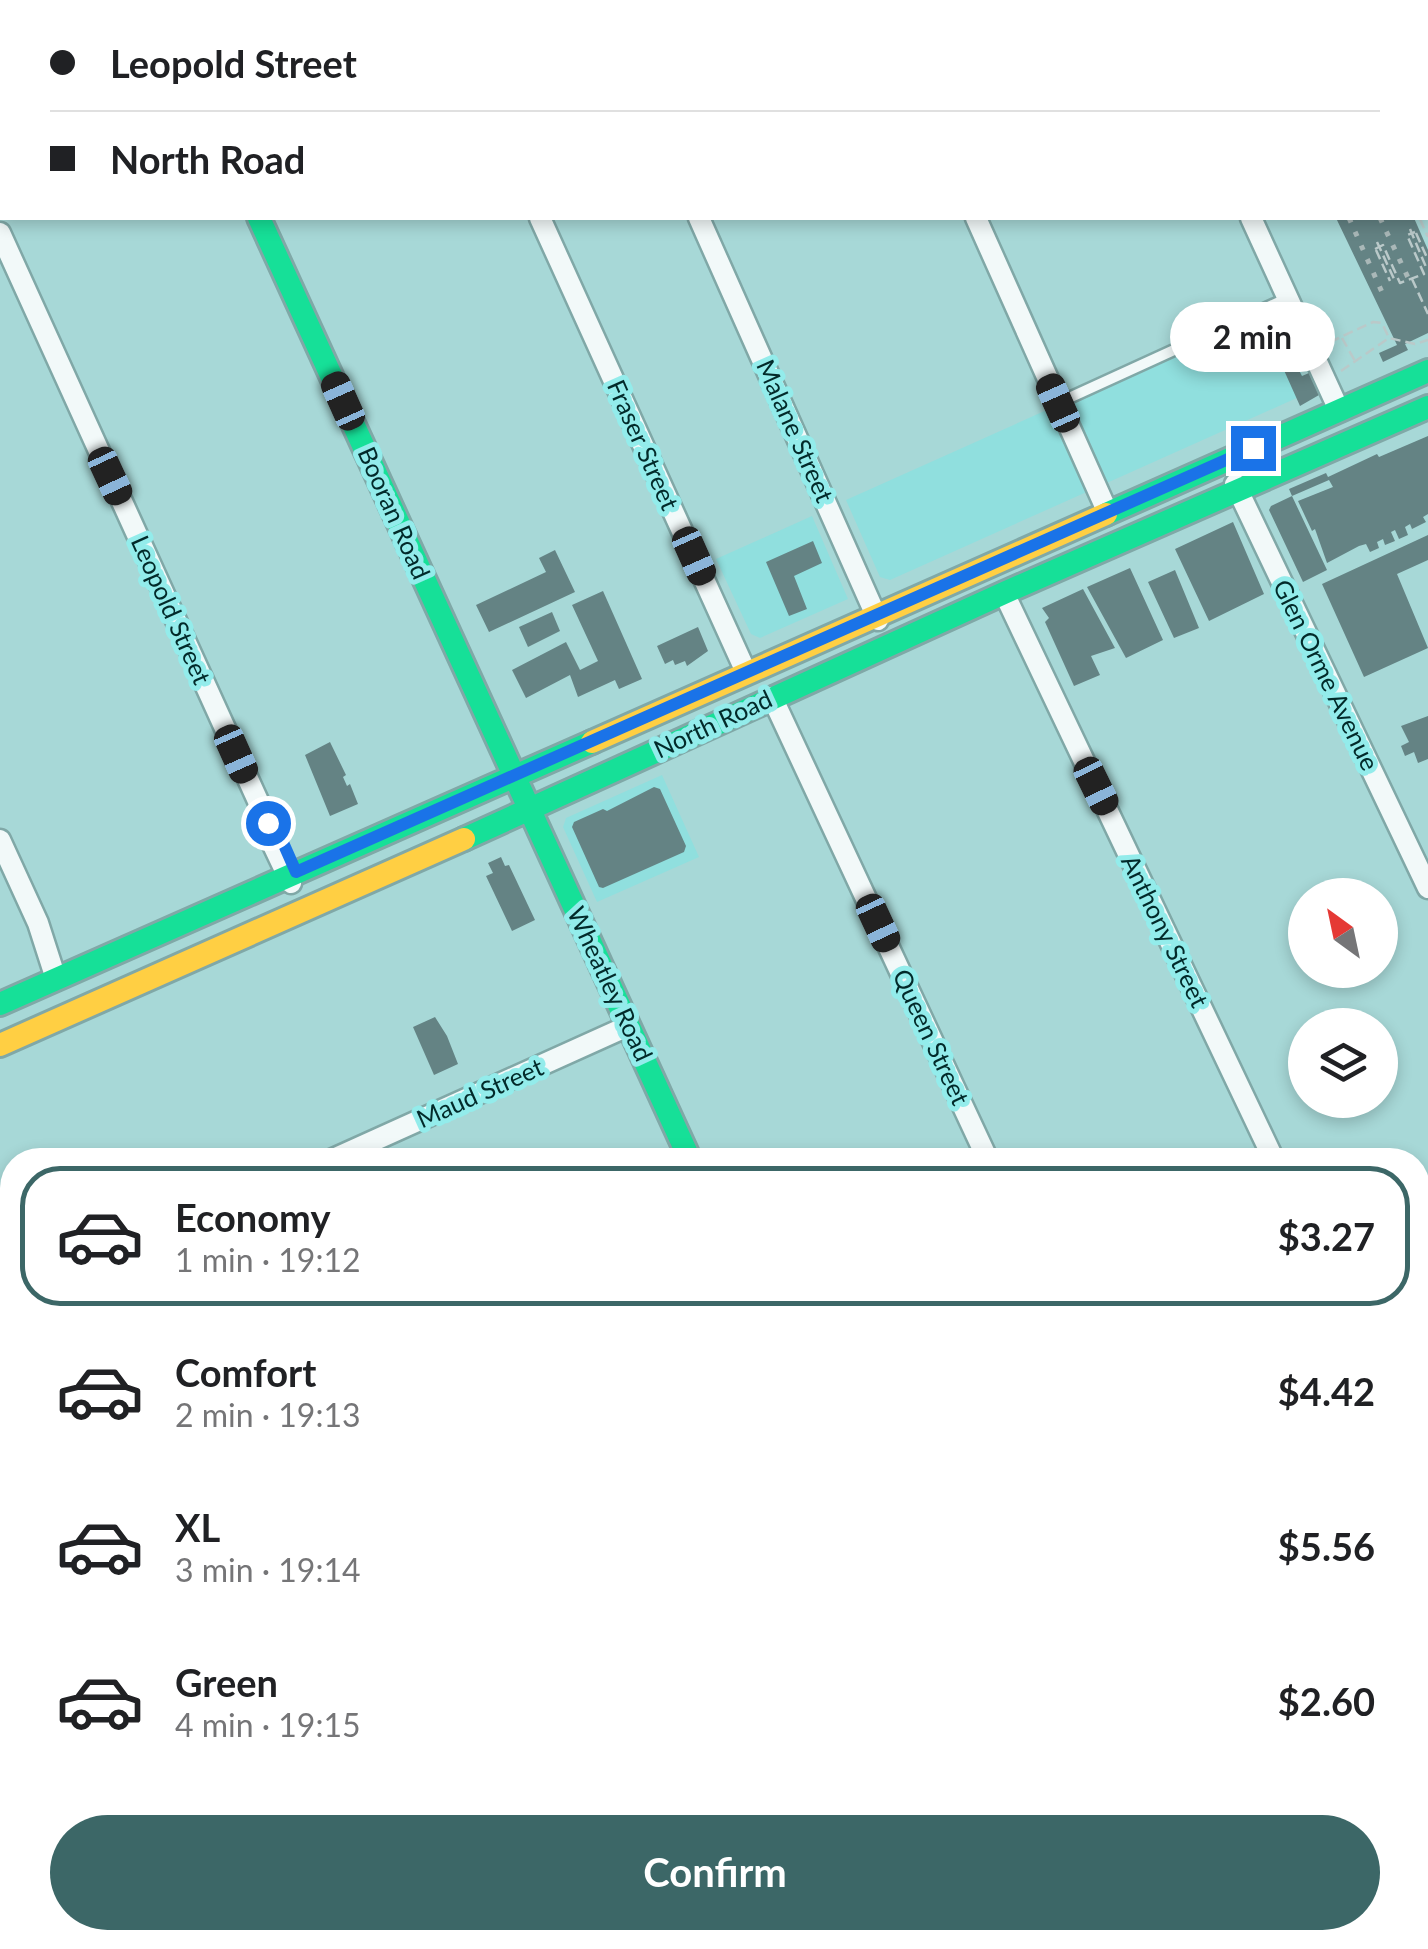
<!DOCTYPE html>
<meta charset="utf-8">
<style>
body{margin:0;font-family:Lato,sans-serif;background:#f6f6f6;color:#202124;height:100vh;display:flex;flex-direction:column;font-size:38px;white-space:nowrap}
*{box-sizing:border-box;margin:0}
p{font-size:32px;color:#757577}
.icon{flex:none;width:55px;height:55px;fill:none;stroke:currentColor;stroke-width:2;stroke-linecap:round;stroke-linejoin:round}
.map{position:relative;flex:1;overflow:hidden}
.side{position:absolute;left:0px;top:1148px;width:1430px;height:802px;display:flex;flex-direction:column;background:#fff;border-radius:40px 40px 0 0;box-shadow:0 5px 15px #0003}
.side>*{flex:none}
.top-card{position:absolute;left:0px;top:0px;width:1430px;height:220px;box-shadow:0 5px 15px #0003;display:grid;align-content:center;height:220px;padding:0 50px;background:#fff}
.needle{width:65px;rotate:327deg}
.tools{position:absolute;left:1288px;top:878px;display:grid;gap:20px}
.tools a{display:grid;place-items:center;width:110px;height:110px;border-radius:50%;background:#fff;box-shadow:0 5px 15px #0003;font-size:50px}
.end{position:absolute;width:45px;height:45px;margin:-22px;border:12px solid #1a73e8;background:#fff;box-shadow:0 0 0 5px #fff}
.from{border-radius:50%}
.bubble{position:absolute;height:70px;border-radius:35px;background:#fff;box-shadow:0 5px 15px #0003;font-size:32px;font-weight:700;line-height:70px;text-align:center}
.car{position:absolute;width:30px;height:60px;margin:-30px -15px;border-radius:12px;box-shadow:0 0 8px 2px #0007;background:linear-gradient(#222 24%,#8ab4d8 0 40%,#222 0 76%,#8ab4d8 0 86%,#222 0)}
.top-card b{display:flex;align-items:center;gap:35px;height:95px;font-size:38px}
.top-card b+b{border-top:2px solid #e0e0e0}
.top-card i{width:25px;height:25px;background:#202124}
ul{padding:18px 0 0;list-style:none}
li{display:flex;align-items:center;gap:30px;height:140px;margin:0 20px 15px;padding:0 30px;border:5px solid transparent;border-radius:40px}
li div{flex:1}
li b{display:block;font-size:38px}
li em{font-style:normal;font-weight:700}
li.selected{border-color:#3c6767}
li>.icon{width:90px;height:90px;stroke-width:1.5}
.primary-button{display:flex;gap:20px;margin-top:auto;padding:20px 50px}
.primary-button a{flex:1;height:115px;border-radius:60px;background:#3c6767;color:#fff;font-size:40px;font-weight:700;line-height:115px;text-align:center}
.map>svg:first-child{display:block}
.built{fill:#90dfde}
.green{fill:#d6c6c8}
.building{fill:#648384}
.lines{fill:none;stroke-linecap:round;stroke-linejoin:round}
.lane-casing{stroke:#80a8a7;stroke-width:15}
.street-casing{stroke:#80a8a7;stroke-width:25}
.fast-casing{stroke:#80a8a7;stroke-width:28}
.slow-casing{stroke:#80a8a7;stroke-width:28}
.path{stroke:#bac9c9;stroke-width:2.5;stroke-dasharray:10 5;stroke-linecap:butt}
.lane{stroke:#f2f9f9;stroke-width:10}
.street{stroke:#f2f9f9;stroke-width:20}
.fast{stroke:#16e098;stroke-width:22}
.slow{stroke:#ffcf43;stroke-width:22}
.rail{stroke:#aab8b8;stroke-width:5;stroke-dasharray:5 10;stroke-linecap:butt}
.route{stroke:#1a73e8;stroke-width:12}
.labels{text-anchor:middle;stroke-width:10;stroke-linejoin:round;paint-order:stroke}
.street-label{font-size:25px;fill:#022a2a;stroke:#93eceb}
</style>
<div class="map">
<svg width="1428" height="1949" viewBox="0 0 1428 1949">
<rect width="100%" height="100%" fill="#a7d8d7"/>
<path class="built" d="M1272 309 1310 392 890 580 880 577 846 500Z
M812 516 848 599 760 638 751 634 716 559Z
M662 775 699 857 597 902 563 827 566 818Z"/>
<path class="green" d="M1420 1865 1428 1892V1949H1207L1204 1943 1219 1938H1418V1866Z"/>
<path class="building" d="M1336 218H1414L1428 250V333L1405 344 1408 350 1383 362 1379 353 1397 345Z
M1285 343 1302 376 1309 373 1319 395 1300 406 1274 348Z
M1428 436V514L1423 517 1426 522 1412 529 1410 524 1405 527 1408 535 1399 539 1395 530 1391 532 1395 541 1385 545 1383 539 1377 542 1379 548 1370 552 1366 544 1359 546 1327 563 1315 529 1312 531 1298 501 1333 487 1329 480 1292 496 1289 489 1326 473 1328 477 1377 454 1379 457Z
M1292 496 1327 570 1303 582 1269 510 1271 506Z
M1233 522 1264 594 1209 621 1175 549Z
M1428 535V560L1397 574 1428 648 1364 677 1322 584Z
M813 541 822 563 794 576 807 609 789 616 766 562Z
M555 550 575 592 489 632 476 605 546 572 539 558Z
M1130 568 1163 640 1126 658 1087 587Z
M1175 570 1199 628 1174 638 1148 582Z
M1083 589 1115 648 1091 656 1100 675 1074 686 1045 622 1049 618 1042 608Z
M603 591 642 679 619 689 615 680 578 697 570 675 526 698 512 670 566 642 580 670 598 661 572 605Z
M552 612 560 631 528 647 519 627Z
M698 627 708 651 687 666 685 661 675 665 673 660 665 664 657 646Z
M1428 716V759L1418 763 1414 752 1405 756 1401 746 1409 742 1401 726Z
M330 742 346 775 343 777 347 786 350 784 358 804 330 816 305 755Z
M654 787 660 789 686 846 684 852 603 888 599 887 572 827 574 822 603 809 607 811Z
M501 857 505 866 509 865 535 920 512 931 486 876 493 873 488 863Z
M435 1017 447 1036 458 1064 434 1075 413 1027Z"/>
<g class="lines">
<defs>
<path id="lane" d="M1058 403 1288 298"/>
<path id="street" d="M442 0 443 2
M603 0 604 2
M880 0 881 2
M1153 0 1154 2
M540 218 746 672
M699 218 878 620
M976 218 1108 513
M1251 218 1339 410
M0 233 268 823 272 843 291 883
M1235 484 1428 888
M1004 593 1274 1160
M772 697 988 1160
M0 840 38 923 56 979
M331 1160 628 1026
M0 1247 12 1273
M1418 1460 1428 1482
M1418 1559 1428 1554
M1418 1798 1428 1821
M0 1844 12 1871
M44 1938 49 1949
M386 1938 391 1949
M807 1938 813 1949
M579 1949 604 1938"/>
<path id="fast" d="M1340 0 1341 2
M259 218 690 1160
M1106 514 1428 371
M464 839 1004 593 1428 407
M0 1004 592 742
M1067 1938 1073 1949"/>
<path id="slow" d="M160 0 162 2
M1428 197V198
M592 742 1106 514
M0 1045 464 839"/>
</defs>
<use href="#lane" class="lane-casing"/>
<use href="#street" class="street-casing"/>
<use href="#fast" class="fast-casing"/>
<use href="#slow" class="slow-casing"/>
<path class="path" d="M1303 0 1304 2
M1420 219 1428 237
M1410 229 1426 267
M1416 233 1428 260
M1377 242 1394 279
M1375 249 1383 245 1400 283 1424 274 1407 235 1415 232
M1376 250 1390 281
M1412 279 1428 314
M1342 338 1355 361
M1330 342 1373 322 1382 323 1389 338
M1341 371 1389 338 1415 344 1428 340
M1418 1926 1428 1918
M1398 1949 1407 1938"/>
<use href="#lane" class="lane"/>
<use href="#street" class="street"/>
<use href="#fast" class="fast"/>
<use href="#slow" class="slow"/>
<path class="rail" d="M1265 0 1266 2
M1349 218 1385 299
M1380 218 1411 284"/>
</g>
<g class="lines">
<path class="route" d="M268 823 281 838 296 872 1253 448"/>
</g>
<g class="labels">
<g class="street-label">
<text transform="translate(795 431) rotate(66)" y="9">Malane Street</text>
<text transform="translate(643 445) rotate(66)" y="9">Fraser Street</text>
<text transform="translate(394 513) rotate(66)" y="9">Booran Road</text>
<text transform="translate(171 610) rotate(66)" y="9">Leopold Street</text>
<text transform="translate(1326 675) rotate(64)" y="9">Glen Orme Avenue</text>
<text transform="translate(713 724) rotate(-25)" y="9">North Road</text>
<text transform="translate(1165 931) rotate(64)" y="9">Anthony Street</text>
<text transform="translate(610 984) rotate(65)" y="9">Wheatley Road</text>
<text transform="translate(931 1037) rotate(65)" y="9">Queen Street</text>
<text transform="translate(480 1093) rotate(-24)" y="9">Maud Street</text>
</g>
</g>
</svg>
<div class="tools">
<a><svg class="needle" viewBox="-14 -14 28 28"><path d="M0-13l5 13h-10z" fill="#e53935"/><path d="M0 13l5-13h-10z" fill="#757577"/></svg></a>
<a><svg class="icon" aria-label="layers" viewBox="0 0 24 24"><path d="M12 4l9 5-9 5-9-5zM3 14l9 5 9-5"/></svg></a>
</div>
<i class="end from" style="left:268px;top:823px"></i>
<i class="end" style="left:1253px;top:448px"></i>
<div class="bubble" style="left:1170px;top:302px;width:165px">2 min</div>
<i class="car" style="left:343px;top:401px;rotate:336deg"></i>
<i class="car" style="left:1058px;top:403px;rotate:336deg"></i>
<i class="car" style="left:110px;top:476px;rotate:155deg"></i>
<i class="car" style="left:694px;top:556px;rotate:156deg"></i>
<i class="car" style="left:236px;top:754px;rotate:156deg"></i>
<i class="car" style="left:1096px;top:786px;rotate:154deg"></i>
<i class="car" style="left:878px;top:923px;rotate:155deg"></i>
<div class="top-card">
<b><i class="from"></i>Leopold Street</b>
<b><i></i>North Road</b>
</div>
<section class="side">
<ul>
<li class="selected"><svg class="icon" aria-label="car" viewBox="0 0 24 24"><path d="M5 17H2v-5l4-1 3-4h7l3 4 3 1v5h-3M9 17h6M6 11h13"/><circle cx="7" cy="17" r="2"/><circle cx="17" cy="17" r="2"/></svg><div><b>Economy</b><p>1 min · 19:12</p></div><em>$3.27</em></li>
<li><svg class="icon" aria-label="car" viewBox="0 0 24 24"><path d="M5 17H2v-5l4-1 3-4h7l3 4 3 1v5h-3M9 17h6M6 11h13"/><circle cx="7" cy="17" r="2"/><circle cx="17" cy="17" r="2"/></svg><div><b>Comfort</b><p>2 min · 19:13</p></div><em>$4.42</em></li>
<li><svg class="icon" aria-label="car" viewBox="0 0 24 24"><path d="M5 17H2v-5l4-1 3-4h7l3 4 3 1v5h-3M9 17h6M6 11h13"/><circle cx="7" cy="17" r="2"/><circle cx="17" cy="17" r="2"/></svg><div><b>XL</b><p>3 min · 19:14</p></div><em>$5.56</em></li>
<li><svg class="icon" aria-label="car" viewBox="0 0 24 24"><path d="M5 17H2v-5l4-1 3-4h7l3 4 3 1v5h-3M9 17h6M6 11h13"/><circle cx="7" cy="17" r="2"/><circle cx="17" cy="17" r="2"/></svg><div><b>Green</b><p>4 min · 19:15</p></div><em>$2.60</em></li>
</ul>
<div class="primary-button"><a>Confirm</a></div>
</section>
</div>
